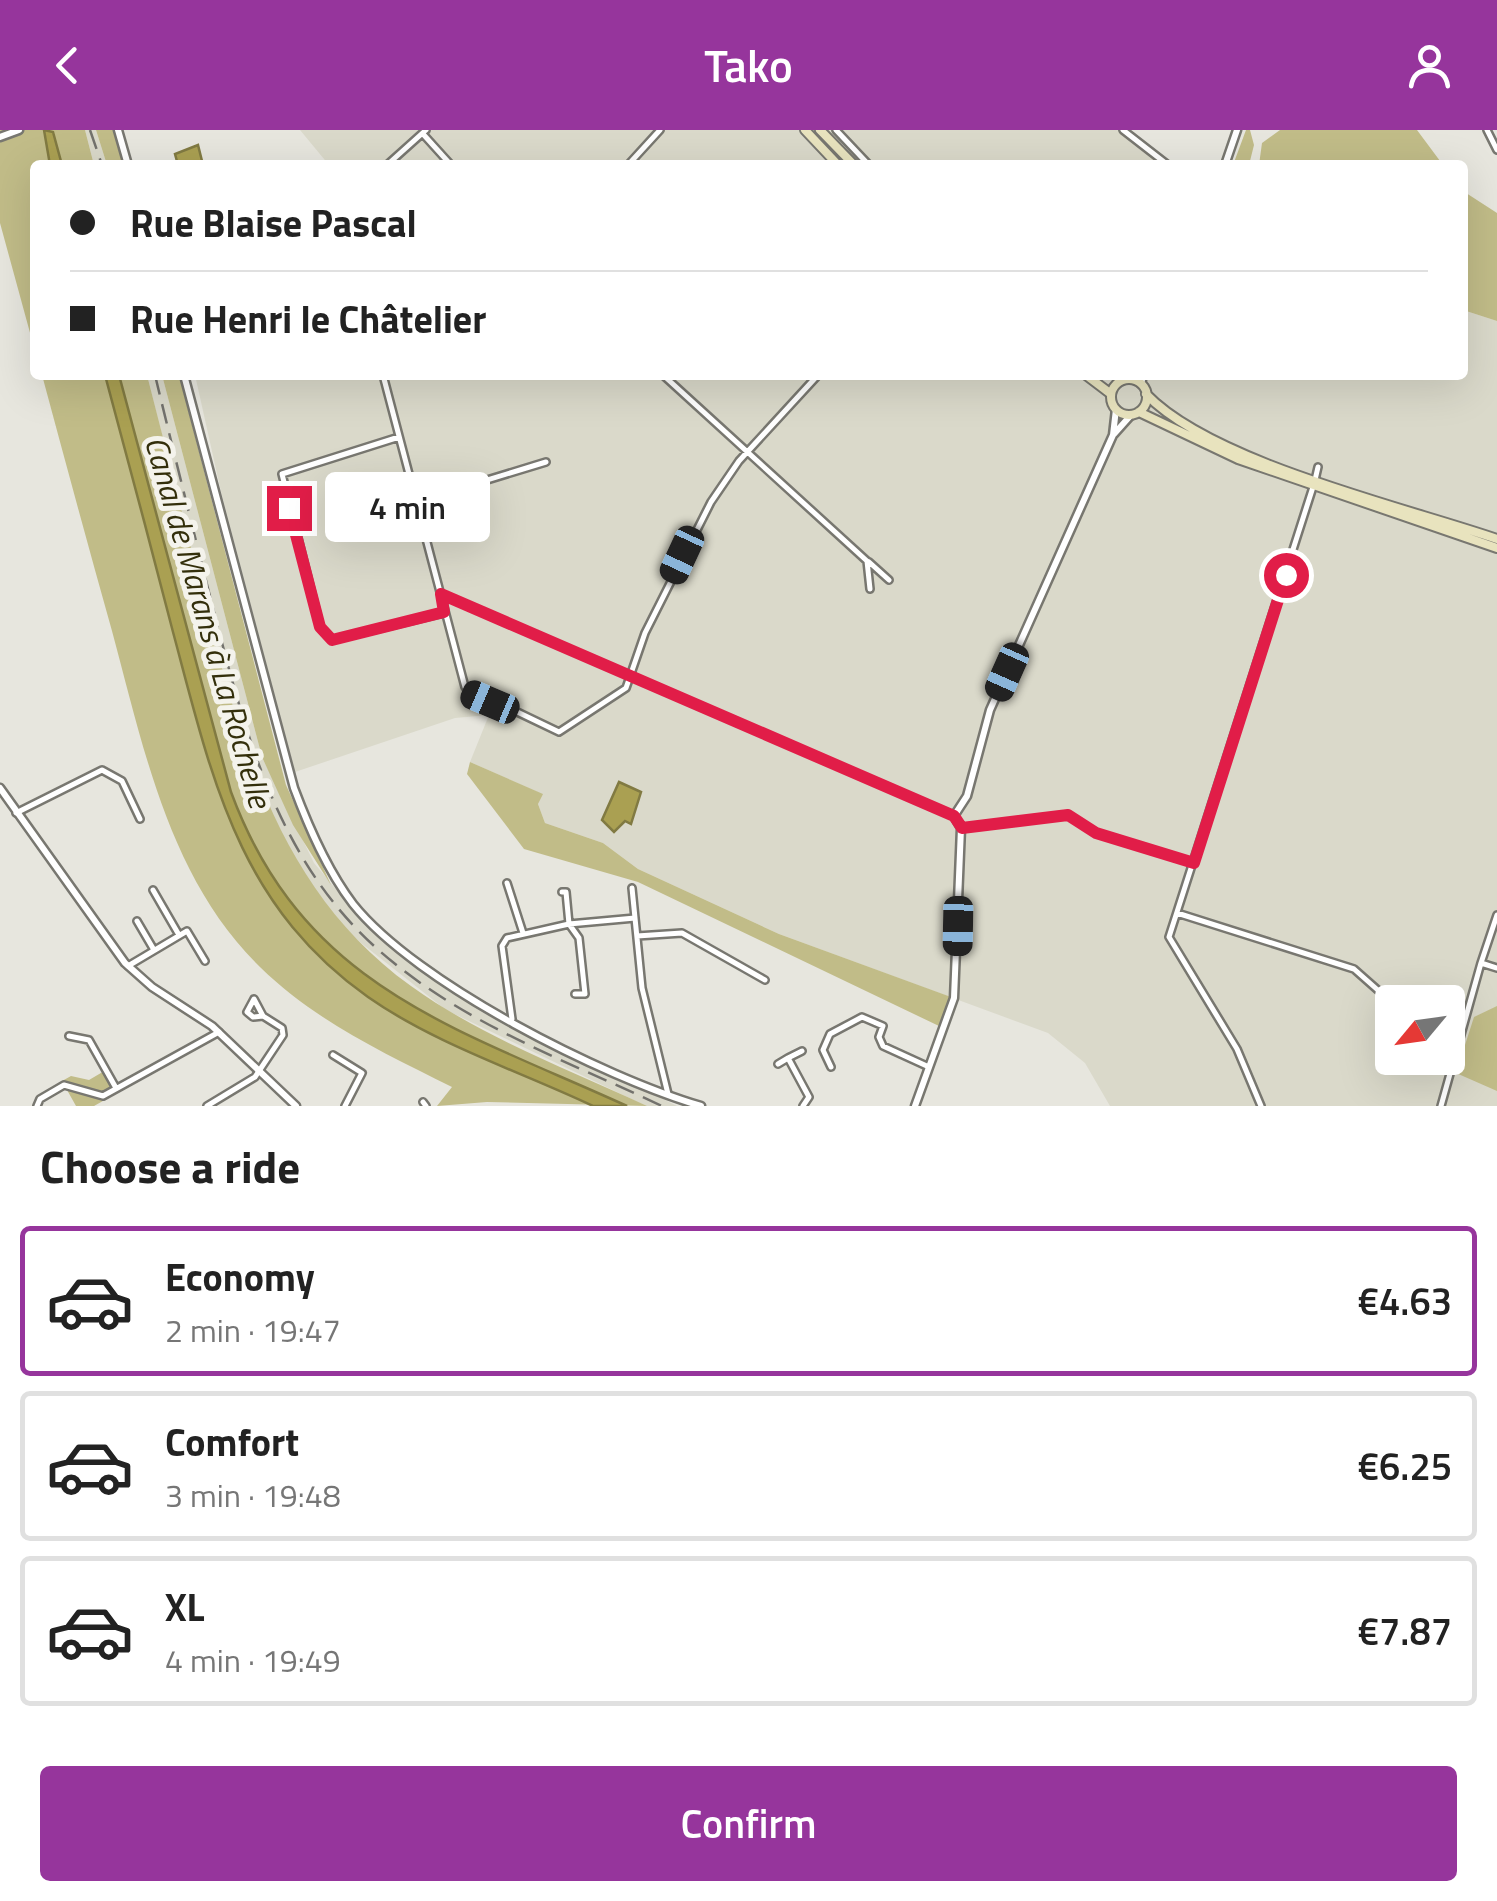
<!DOCTYPE html>
<meta charset="utf-8">
<style>
body{margin:0;font-family:"Titillium Web",sans-serif;background:#f6f6f6;color:#222;height:100vh;display:flex;flex-direction:column;font-size:38px;white-space:nowrap}
*{box-sizing:border-box;margin:0}
p{font-size:32px;color:#767676}
.icon{flex:none;width:55px;height:55px;fill:none;stroke:currentColor;stroke-width:2;stroke-linecap:round;stroke-linejoin:round}
.map{position:relative;height:976px;overflow:hidden}
.panel{display:flex;flex-direction:column;background:#fff;flex:1}
.panel>*{flex:none}
.guide{position:absolute;left:30px;top:30px;width:1438px;height:220px;border-radius:10px;box-shadow:0 10px 40px #0002;display:grid;align-content:center;height:220px;padding:0 40px;background:#fff}
.needle{width:65px;rotate:241deg}
.buttons{position:absolute;left:1375px;top:855px;display:grid;gap:20px}
.buttons a{display:grid;place-items:center;width:90px;height:90px;border-radius:10px;background:#fff;box-shadow:0 10px 40px #0002;font-size:50px}
.end{position:absolute;width:45px;height:45px;margin:-22px;border:12px solid #e11d48;background:#fff;box-shadow:0 0 0 5px #fff}
.from{border-radius:50%}
.bubble{position:absolute;height:70px;border-radius:10px;background:#fff;box-shadow:0 10px 40px #0002;font-size:32px;font-weight:600;line-height:70px;text-align:center}
.car{position:absolute;width:30px;height:60px;margin:-30px -15px;border-radius:12px;box-shadow:0 0 8px 2px #0007;background:linear-gradient(#222 24%,#8ab4d8 0 40%,#222 0 76%,#8ab4d8 0 86%,#222 0)}
.guide b{display:flex;align-items:center;gap:35px;height:95px;font-size:38px}
.guide b+b{border-top:2px solid #e0e0e0}
.guide i{width:25px;height:25px;background:#222}
ul{padding:0;list-style:none}
li{display:flex;align-items:center;gap:30px;height:150px;margin:0 20px 15px;padding:0 20px;border:5px solid #e0e0e0;border-radius:10px}
li div{flex:1}
li b{display:block;font-size:38px}
li em{font-style:normal;font-weight:600}
li.on{border-color:#96359c}
li>.icon{width:90px;height:90px;stroke-width:1.5}
h2{padding:0 40px;font-size:45px;line-height:120px}
.button{display:flex;gap:20px;margin-top:auto;padding:20px 40px}
.button a{flex:1;height:115px;border-radius:10px;background:#96359c;color:#fff;font-size:40px;font-weight:600;line-height:115px;text-align:center}
header{display:flex;justify-content:space-between;align-items:center;height:130px;padding:0 40px;background:#96359c;color:#fff;font-size:45px;font-weight:600}
.map>svg:first-child{display:block}
.built{fill:#dad9ca;fill-rule:evenodd}
.green{fill:#c1bc88}
.water{fill:#aaa052;stroke:#817a42;stroke-width:2.5}
.lines{fill:none;stroke-linecap:round;stroke-linejoin:round}
.minor-casing{stroke:#787770;stroke-width:10}
.tertiary-casing{stroke:#787770;stroke-width:11}
.secondary-casing{stroke:#787770;stroke-width:12}
.minor{stroke:#fff;stroke-width:5}
.tertiary{stroke:#fff;stroke-width:6}
.secondary{stroke:#e8e3be;stroke-width:8}
.rail{stroke:#73726d;stroke-width:2.5;stroke-dasharray:20 10;stroke-linecap:butt}
.route{stroke:#e11d48;stroke-width:12}
.labels{text-anchor:middle;stroke-width:10;stroke-linejoin:round;paint-order:stroke}
.water-label{font-size:32px;font-style:italic;fill:#332f0b;stroke:#f4f3ec}
</style>
<header><svg class="icon" aria-label="back" viewBox="0 0 24 24"><path d="M15 5l-7 7 7 7"/></svg>Tako<svg class="icon" aria-label="person" viewBox="0 0 24 24"><circle cx="12" cy="8" r="4"/><path d="M4 21q1-7 8-7t8 7"/></svg></header>
<div class="map">
<svg width="1497" height="976" viewBox="0 0 1497 976">
<rect width="100%" height="100%" fill="#e7e6de"/>
<path class="built" d="M85 0H96L107 35H94Z
M300 0H1118L1172 35H329Z
M1463 180 1497 191V976H1110L1085 933 1048 903 779 804 638 739 603 713 545 693 538 674 542 664 470 632 489 585 455 588 295 642 222 366 195 245H1462ZM1392 872H1448V928H1392Z
M147 245H162L262 627 314 733 372 802 451 863 677 976H646L446 880 356 809 318 765 277 699 230 575Z"/>
<path class="green" d="M0 0H85L94 35H35V221L0 93Z
M96 0H114L125 35H107Z
M1246 0H1250L1254 15 1249 35H1233Z
M1280 0H1417L1443 35H1259L1262 13Z
M1463 61 1497 83V191L1463 180Z
M42 245H147C166 318 184 392 203 465 240 613 280 762 411 856 482 907 567 939 647 976L487 972 437 976 452 957C384 923 315 891 260 837 169 748 144 619 112 501 88 416 65 330 42 245Z
M162 245H179L286 655 331 755 293 695 262 627Z
M470 632 543 664 538 674 545 693 603 713 638 739 779 804 951 867 939 896 638 752 524 719 467 644Z
M1497 876V961L1456 943 1474 887Z
M106 940 119 962 94 976H76L62 951 71 946 89 950Z"/>
<path class="water" d="M44 0 53 2 62 35H50Z
M198 15 203 35H178L175 24Z
M105 245H119L231 662C303 857 454 897 627 976H593C519 941 435 914 368 867 237 774 212 647 173 502 151 416 128 331 105 245Z
M619 652 641 662 631 694 625 691 614 702 602 690Z"/>
<g class="lines">
<defs>
<path id="minor" d="M836 0 869 35
M1123 0 1168 35
M1487 0 1497 20
M423 4 451 35
M387 35 426 0
M628 35 660 0
M383 245 465 557 559 602 626 558 645 503 711 372 739 331 818 245
M663 245 867 431 870 459
M399 307 282 344 316 480 320 497 332 510 444 483
M1315 350 1318 337
M415 372 546 332
M869 432 889 450
M441 464 954 686
M16 683 102 640 122 651 140 689
M961 698 1068 685 1096 703 1194 733
M507 753 523 803
M632 758 635 788
M153 760 179 805
M562 762H566L569 794 635 788 642 858 668 964
M1177 783 1354 839 1380 862 1408 872
M1497 785 1481 833 1497 838
M137 791 154 820
M637 806 682 803 765 850
M128 836 187 801 205 831
M1448 886 1463 889
M512 889 502 816 507 808 569 794 579 808 585 864H575
M69 906 89 910 116 958
M802 921 788 928 809 967 803 976
M333 925 362 943 345 976
M778 934 788 928
M831 937 823 920 830 904 862 887 883 896 879 907 883 916 929 937
M423 972 426 976
M37 976 40 969 64 955 103 966 219 902
M207 976 255 947 283 905 282 898 263 886 254 869 247 882 253 887 263 886
M1261 976 1237 919 1169 807 1313 357
M1441 976 1481 833"/>
<path id="tertiary" d="M118 0 128 35
M0 7 19 0
M1225 35 1237 0
M184 245 294 658C309 698 327 740 353 774 417 854 603 947 701 976
M1128 249 1132 245
M1141 254 1143 245
M1114 304 1131 285
M0 658 125 833 152 857 212 896 296 976
M915 976 954 868 961 698 954 686 967 666 990 580 1113 305 1116 279"/>
<path id="secondary" d="M805 0 838 35
M820 0 854 35
M1086 245 1111 264
M1111 267a18 18 0 1 1 36 0a18 18 0 1 1-36 0Z
M1146 264C1212 333 1404 377 1497 409
M1139 282 1238 329 1497 418"/>
</defs>
<use href="#minor" class="minor-casing"/>
<use href="#tertiary" class="tertiary-casing"/>
<use href="#secondary" class="secondary-casing"/>
<use href="#minor" class="minor"/>
<use href="#tertiary" class="tertiary"/>
<use href="#secondary" class="secondary"/>
<path class="rail" d="M90 0 102 35
M155 245C174 324 194 403 214 482 248 614 282 744 394 833 473 897 571 933 662 976"/>
</g>
<g class="lines">
<path class="route" d="M289 378 320 497 332 510 444 482 441 464 954 686 962 698 1068 685 1096 703 1194 733 1286 445"/>
</g>
<g class="labels">
<g class="water-label">
<text transform="translate(208 492) rotate(74)" y="11">Canal de Marans à La Rochelle</text>
</g>
</g>
</svg>
<div class="buttons">
<a><svg class="needle" viewBox="-14 -14 28 28"><path d="M0-13l5 13h-10z" fill="#e53935"/><path d="M0 13l5-13h-10z" fill="#767676"/></svg></a>
</div>
<i class="end from" style="left:1286px;top:445px"></i>
<i class="end" style="left:289px;top:378px"></i>
<div class="bubble" style="left:325px;top:342px;width:165px">4 min</div>
<i class="car" style="left:682px;top:425px;rotate:205deg"></i>
<i class="car" style="left:1007px;top:542px;rotate:204deg"></i>
<i class="car" style="left:490px;top:572px;rotate:293deg"></i>
<i class="car" style="left:958px;top:796px;rotate:181deg"></i>
<div class="guide">
<b><i class="from"></i>Rue Blaise Pascal</b>
<b><i></i>Rue Henri le Châtelier</b>
</div>
</div>
<section class="panel">
<h2>Choose a ride</h2>
<ul>
<li class="on"><svg class="icon" aria-label="car" viewBox="0 0 24 24"><path d="M5 17H2v-5l4-1 3-4h7l3 4 3 1v5h-3M9 17h6M6 11h13"/><circle cx="7" cy="17" r="2"/><circle cx="17" cy="17" r="2"/></svg><div><b>Economy</b><p>2 min · 19:47</p></div><em>€4.63</em></li>
<li><svg class="icon" aria-label="car" viewBox="0 0 24 24"><path d="M5 17H2v-5l4-1 3-4h7l3 4 3 1v5h-3M9 17h6M6 11h13"/><circle cx="7" cy="17" r="2"/><circle cx="17" cy="17" r="2"/></svg><div><b>Comfort</b><p>3 min · 19:48</p></div><em>€6.25</em></li>
<li><svg class="icon" aria-label="car" viewBox="0 0 24 24"><path d="M5 17H2v-5l4-1 3-4h7l3 4 3 1v5h-3M9 17h6M6 11h13"/><circle cx="7" cy="17" r="2"/><circle cx="17" cy="17" r="2"/></svg><div><b>XL</b><p>4 min · 19:49</p></div><em>€7.87</em></li>
</ul>
<div class="button"><a>Confirm</a></div>
</section>
